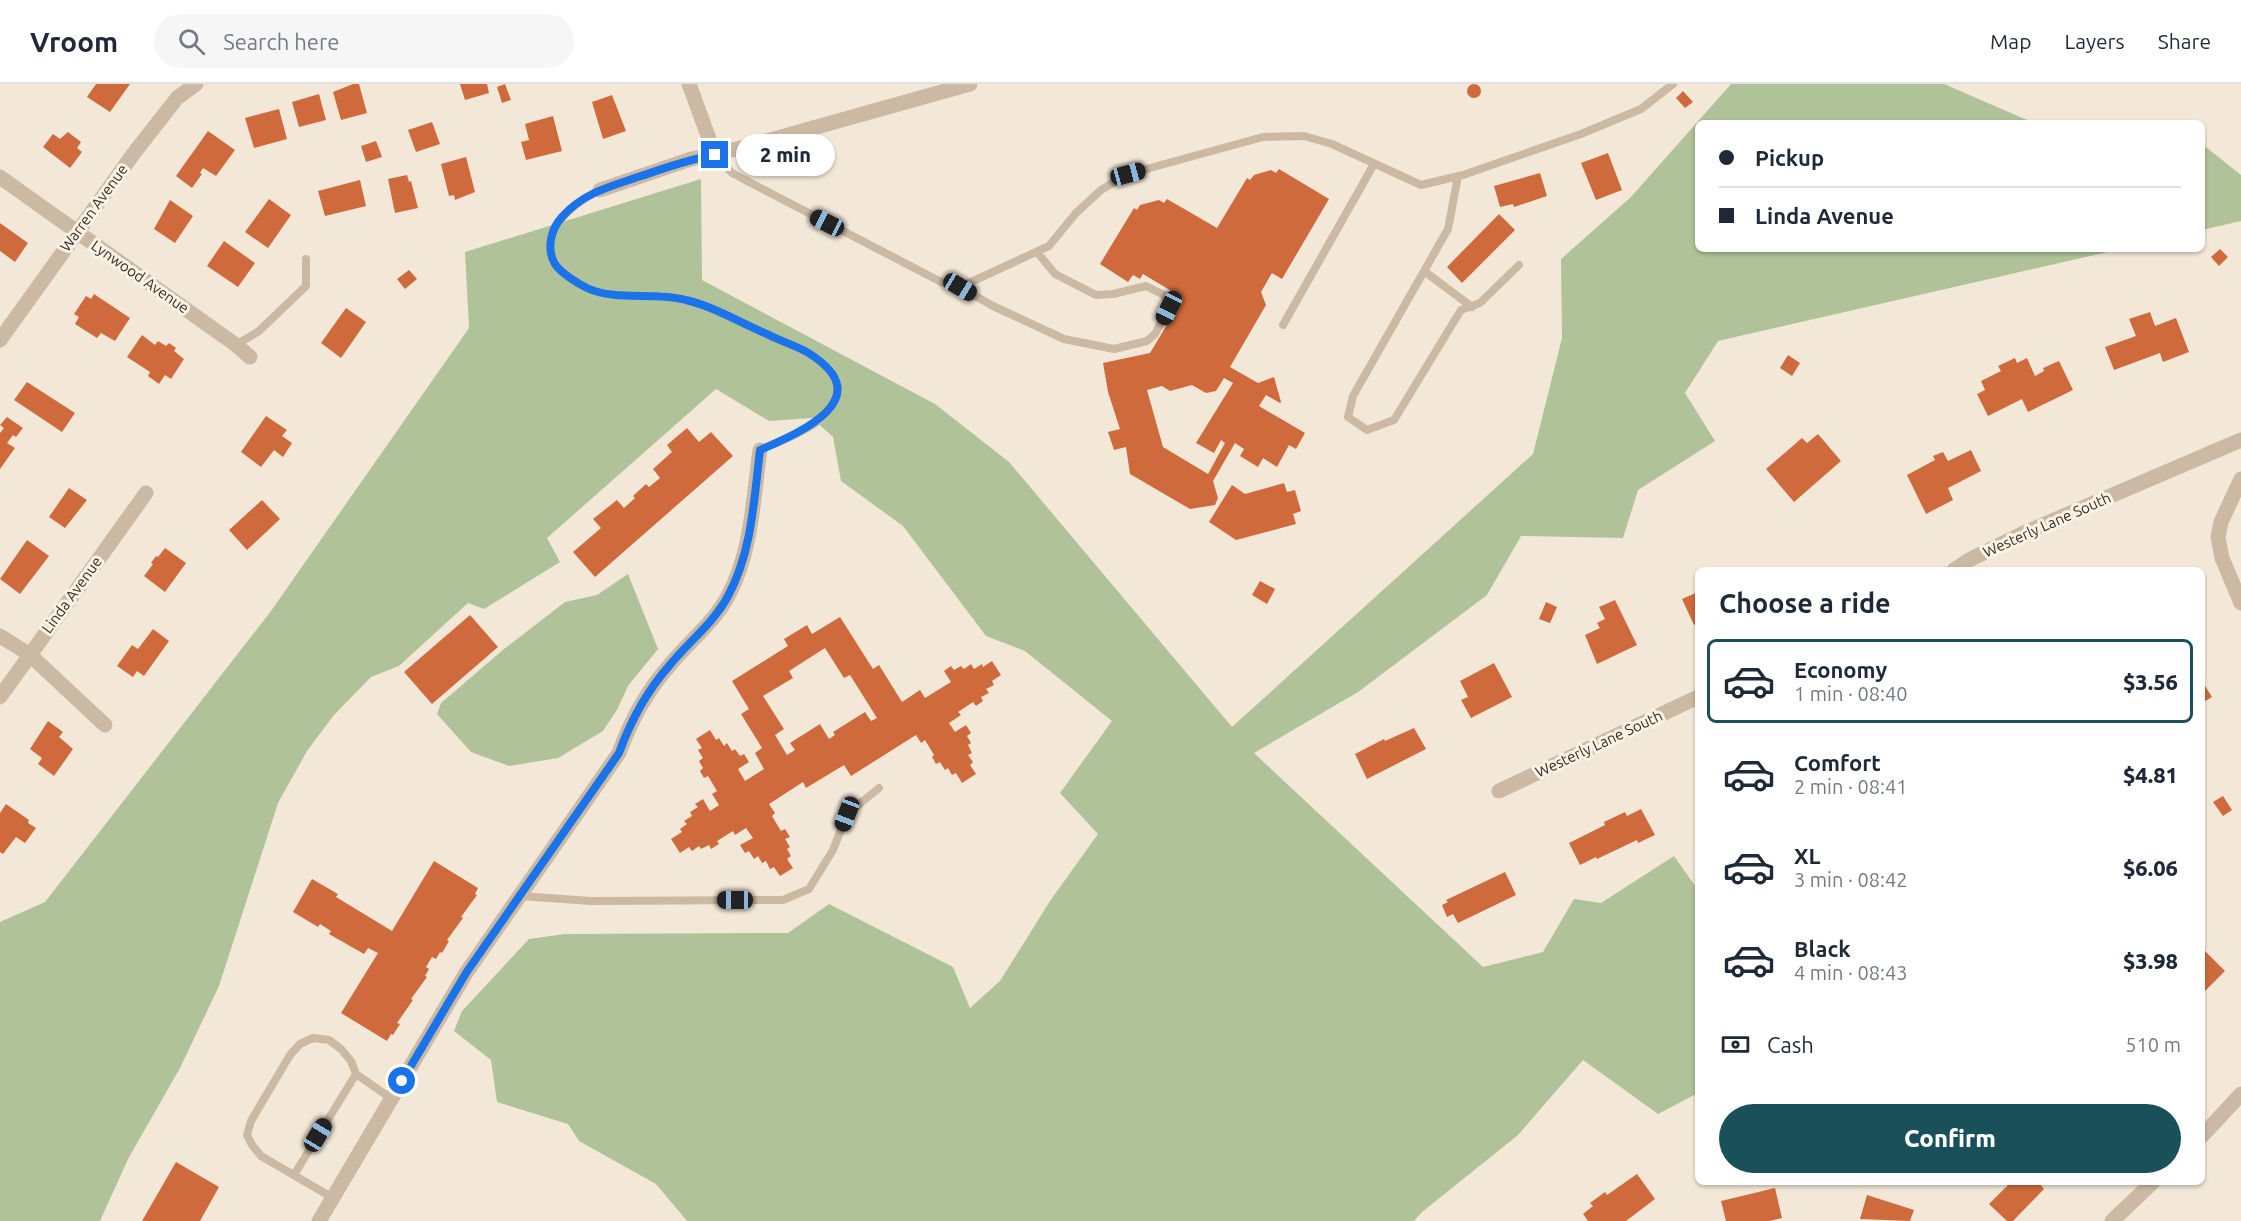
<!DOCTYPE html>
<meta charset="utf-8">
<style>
body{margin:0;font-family:Ubuntu,sans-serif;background:#f6f6f7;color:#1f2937;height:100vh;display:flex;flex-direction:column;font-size:22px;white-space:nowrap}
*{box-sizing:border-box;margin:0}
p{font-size:20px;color:#747a83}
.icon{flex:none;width:33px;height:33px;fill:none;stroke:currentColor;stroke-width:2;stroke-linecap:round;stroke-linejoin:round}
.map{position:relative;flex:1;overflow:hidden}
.details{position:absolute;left:1695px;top:483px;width:510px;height:618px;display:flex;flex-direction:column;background:#fff;border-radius:9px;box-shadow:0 2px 4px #0004}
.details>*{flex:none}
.guide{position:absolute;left:1695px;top:36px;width:510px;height:132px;border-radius:9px;box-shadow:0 2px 4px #0004;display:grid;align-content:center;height:132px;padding:0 24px;background:#fff}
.end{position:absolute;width:27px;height:27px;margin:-14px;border:8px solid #1a73e8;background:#fff;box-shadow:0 0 0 3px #fff}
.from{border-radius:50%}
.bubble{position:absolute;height:42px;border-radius:21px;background:#fff;box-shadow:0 2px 4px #0004;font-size:20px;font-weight:800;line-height:42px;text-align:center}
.car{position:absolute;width:18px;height:36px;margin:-18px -9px;border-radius:8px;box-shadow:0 0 4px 2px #0007;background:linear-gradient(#222 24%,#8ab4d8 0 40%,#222 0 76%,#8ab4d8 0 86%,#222 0)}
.guide b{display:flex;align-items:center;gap:21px;height:57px;font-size:22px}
.guide b+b{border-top:2px solid #e0e1e3}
.guide i{width:15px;height:15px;background:#1f2937}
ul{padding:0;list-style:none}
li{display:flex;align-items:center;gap:18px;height:84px;margin:0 12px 9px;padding:0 12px;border:3px solid transparent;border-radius:9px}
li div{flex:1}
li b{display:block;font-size:22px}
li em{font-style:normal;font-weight:800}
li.selected{border-color:#19505a}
li>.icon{width:54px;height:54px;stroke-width:1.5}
h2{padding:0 24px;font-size:27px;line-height:72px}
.pay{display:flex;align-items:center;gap:15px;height:66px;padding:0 24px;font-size:22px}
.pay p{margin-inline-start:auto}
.cta{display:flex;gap:12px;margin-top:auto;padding:12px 24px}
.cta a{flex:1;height:69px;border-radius:36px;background:#19505a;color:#fff;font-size:24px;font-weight:800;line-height:69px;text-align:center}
header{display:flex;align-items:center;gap:36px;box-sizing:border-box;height:84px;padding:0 30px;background:#fff;border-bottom:2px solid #e0e1e3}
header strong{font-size:28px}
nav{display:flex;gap:33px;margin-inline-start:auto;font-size:21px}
.search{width:420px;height:54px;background:#f6f6f7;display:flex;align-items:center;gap:15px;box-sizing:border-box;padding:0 21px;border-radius:33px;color:#747a83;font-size:22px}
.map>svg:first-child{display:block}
.green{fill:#b0c297}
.building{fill:#ce6a3b;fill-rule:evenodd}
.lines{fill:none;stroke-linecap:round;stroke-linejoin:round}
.service{stroke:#cbb9a3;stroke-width:8}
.minor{stroke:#cbb9a3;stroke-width:15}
.route{stroke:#1a73e8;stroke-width:8}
.labels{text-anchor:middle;stroke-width:6;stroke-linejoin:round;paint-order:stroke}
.street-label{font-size:15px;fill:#362c26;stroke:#faf2e4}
</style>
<header>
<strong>Vroom</strong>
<div class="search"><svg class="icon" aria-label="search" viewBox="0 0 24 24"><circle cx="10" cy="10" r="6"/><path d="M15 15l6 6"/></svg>Search here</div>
<nav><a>Map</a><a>Layers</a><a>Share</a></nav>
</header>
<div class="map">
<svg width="2241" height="1137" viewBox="0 0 2241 1137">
<rect width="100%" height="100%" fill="#f3e8d8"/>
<path class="green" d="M1731 0H1944L2034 39H1698V165H2121L1718 257 1685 309 1715 357 1638 406 1623 454 1521 452 1487 511 1358 608 1254 669 1483 883 1543 868 1574 815 1601 819 1674 772 1698 806V1009L1658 1030 1583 976 1518 1051 1422 1128 1414 1137H687L656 1100 579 1057 568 1040 497 1018 491 976 454 947 462 927 529 855 565 850 788 849 829 820 953 883 970 924 1000 897 1050 817 1098 750 1060 709 1112 637 1025 567 986 552 903 442 841 397 833 353 812 334 769 337 716 305 547 454 560 478 484 525 468 519 399 582 371 593 334 631 307 667 278 719 219 902 180 984 128 1075 100 1137H0V838L45 818 271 527 469 244 465 168 701 95 702 196 935 320 1009 378 1232 643 1533 370 1562 254 1561 175 1631 113Z
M2202 60 2241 91V137L2202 146Z
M628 490 658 565 628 602 618 624 603 647 558 674 509 682 471 668 437 630 441 619 504 565 565 518 597 511Z"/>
<path class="building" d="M96 0H130L110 28 87 13Z
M353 0H359L367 29 341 36 333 8Z
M460 0H487L489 9 465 16Z
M505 0 511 16 502 19 497 3Z
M1467 7a7 7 0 1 1 14 0a7 7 0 1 1-14 0Z
M1683 7 1693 18 1685 24 1676 14Z
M319 10 326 36 299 43 292 18Z
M612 11 626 47 603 55 592 18Z
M279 25 287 55 254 64 245 34Z
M553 32 562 67 526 76 521 58 529 56 525 40Z
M432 38 440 60 416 68 408 46Z
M208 47 235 66 216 92 203 84 200 89 202 90 192 104 176 92Z
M68 48 81 58 77 64 82 68 70 84 43 63 53 50 60 55Z
M376 57 382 73 366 78 361 62Z
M1608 69 1622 106 1596 116 1581 79Z
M466 73 475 108 455 116 454 111 449 112 441 80Z
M1279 85 1329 115 1282 195 1272 189 1261 208 1266 221 1230 283 1258 299 1274 293 1281 318 1280 319 1266 311 1259 322 1305 349 1296 365 1289 361 1277 383 1263 374 1258 383 1240 372 1244 365 1235 359 1213 397 1218 414 1215 421 1190 425 1130 390 1126 363 1114 366 1108 348 1120 345 1108 308 1103 279 1150 269 1183 214 1143 190 1140 195 1133 191 1128 198 1100 180 1134 124 1137 126 1140 121 1159 116 1164 119 1167 115 1217 144 1247 94 1250 96 1254 91 1271 86 1276 89ZM1224 294 1233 299 1196 359 1214 369 1221 356 1225 359 1208 390 1163 363 1147 306 1162 302 1170 307 1192 301 1206 309 1216 307Z
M1540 89 1547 112 1514 123 1513 120 1500 123 1494 102Z
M407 91 409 98 411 97 418 124 395 129 388 95Z
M360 96 366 122 325 132 318 107Z
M269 115 291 131 268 164 245 148Z
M170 116 193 132 175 159 154 145Z
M1499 130 1515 146 1462 199 1447 183Z
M0 139 28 159 15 178 0 167Z
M224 157 255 179 238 203 207 182Z
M2220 165 2228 173 2219 182 2211 173Z
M409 186 417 195 405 205 397 195Z
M94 210 130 234 115 257 101 249 97 254 75 240 79 233 74 230 86 212 91 215Z
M346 224 366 238 341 274 321 259Z
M2150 228 2155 242 2176 234 2189 268 2163 278 2160 269 2114 286 2105 263 2136 252 2129 235Z
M142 251 155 261 158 257 166 262 169 259 176 264 174 267 184 275 171 295 165 291 159 300 148 292 150 288 127 273Z
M1788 271 1800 279 1792 292 1780 284Z
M2015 274 2017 279 2027 274 2035 292 2044 287 2043 284 2059 277 2073 306 2028 328 2022 315 1988 332 1977 310 1985 306 1981 297 2001 287 1998 282Z
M27 298 75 329 62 348 14 316Z
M266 332 287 346 282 352 292 359 283 373 274 366 261 383 241 368Z
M7 333 23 344 16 353 13 351 7 359 15 364 0 385V349L4 344 0 341Z
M687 344 699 358 711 348 733 372 595 493 573 468 601 444 593 435 617 416 624 424 635 414 633 412 646 400 649 403 660 394 653 385 672 368 667 361Z
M1818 350 1841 377 1794 418 1766 385 1802 354 1807 359Z
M1971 366 1981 387 1948 404 1953 416 1926 430 1907 391 1935 376 1933 372 1943 368 1948 377Z
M1284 399 1287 408 1295 406 1301 427 1293 430 1296 440 1236 456 1209 438 1232 401 1245 410Z
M69 404 87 416 65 444 49 433Z
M262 416 280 435 247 466 229 446Z
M27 456 49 472 20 510 0 495Z
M165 464 186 479 165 508 144 492 153 480 151 479 156 472 158 473Z
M1260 497 1275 505 1267 520 1252 511Z
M1698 508V539L1694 541 1682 515Z
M1615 516 1637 561 1597 580 1585 551 1600 544 1597 539 1605 535 1599 523Z
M1546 518 1557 523 1550 539 1539 535Z
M470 531 498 563 432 620 404 588Z
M840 533 873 585 879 581 902 618 920 606 925 614 951 598 944 587 951 582 954 586 961 582 964 585 971 580 974 585 982 580 983 583 992 577 1001 591 992 597 994 601 986 605 989 609 981 613 983 617 976 622 973 618 958 628 961 631 949 639 955 648 966 641 971 649 967 652 971 659 968 661 972 669 968 671 973 678 970 681 976 690 962 699 956 689 952 691 948 684 945 686 940 678 936 680 932 673 934 671 925 656 921 659 916 651 851 692 844 681 806 704 803 698 769 720 775 729 772 732 781 747 785 745 790 753 785 755 790 763 787 765 791 772 787 775 793 784 780 792 774 783 770 785 766 777 762 779 758 772 754 775 749 767 745 769 740 761 753 754 746 744 735 751 733 747 717 757 719 760 711 765 709 761 701 765 699 762 692 767 689 763 680 769 671 755 682 748 680 745 687 740 684 737 692 732 690 728 698 723 695 720 703 715 710 727 719 721 712 710 717 707 708 692 704 694 700 687 703 684 699 677 703 674 698 666 702 664 696 655 710 646 716 656 719 654 724 662 727 659 732 667 735 665 740 672 744 670 749 678 738 685 745 697 764 685 755 669 762 664 741 630 749 625 732 597 788 562 784 555 807 541 812 550ZM825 564 844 594 850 591 877 634 871 637 865 628 833 648 835 651 829 655 820 640 790 659 795 666 787 671 775 651 784 645 763 612 793 594 789 587Z
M153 545 169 557 144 592 137 587 133 593 117 582 132 561 138 565Z
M1494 579 1512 613 1471 634 1461 616 1468 613 1460 597Z
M2202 597 2212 613 2202 619Z
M48 637 63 648 59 653 73 665 54 692 38 680 42 674 30 665Z
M1414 644 1426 665 1367 695 1355 670 1384 655 1385 657Z
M2223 712 2232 726 2223 732 2213 718Z
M6 720 29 736 28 739 36 744 25 759 16 753 3 770 0 768V729Z
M1641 725 1655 751 1638 759 1637 756 1597 775 1596 773 1580 781 1569 759 1605 741 1604 738 1625 728 1627 732Z
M434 777 478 804 475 810 477 811 461 833 463 834 447 856 449 857 442 869 440 868 436 875 432 873 426 883 429 885 425 892 427 893 411 915 413 916 397 939 400 940 393 951 391 950 387 957 341 929 378 869 368 864 364 870 329 850 331 847 320 840 318 843 293 828 312 795 338 810 336 813 392 847Z
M1505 788 1516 811 1458 839 1453 830 1447 833 1442 821 1448 818 1446 816Z
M2202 864 2225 887 2202 910Z
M176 1078 219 1103 200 1137H142Z
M1637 1090 1655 1115 1626 1137H1588L1583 1130 1593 1122 1590 1119 1605 1108 1607 1111Z
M2011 1098H2038L2044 1105 2013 1137H2007L1989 1120Z
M1775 1104 1782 1134 1769 1137H1726L1721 1117Z
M1867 1111 1914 1126 1910 1137 1860 1135Z"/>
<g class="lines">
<path class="service" d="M715 71 732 89 943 199 960 203 1049 162 1076 129 1101 106 1128 90 1263 53 1304 52 1332 60 1421 101 1463 91 1581 50 1641 25 1673 0
M1458 92 1448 145 1353 312 1348 333 1367 346 1394 336 1461 226 1480 219 1519 181
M600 106C570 120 528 156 564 188 571 194 581 202 590 205 620 216 654 208 685 215 715 222 740 238 768 251 781 257 797 262 810 270 820 276 834 288 836 300 842 337 787 354 760 366
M1424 187 1472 223
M960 203 993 222 1064 255 1114 265 1147 257 1155 250 1169 223 1164 211 1146 202 1113 210 1096 211 1055 190 1037 168
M1283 241 1374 80
M236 261 259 247 306 202V175
M520 812 591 817 783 816 809 805 833 766 847 730 879 704
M294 1091 356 990
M333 1114 261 1072 252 1061 247 1051 251 1037 290 971 300 960 313 954 329 956 341 965 351 977 356 990 392 1015"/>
<path class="minor" d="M689 0 715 71
M0 93 236 261 250 273
M600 106 691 75 745 63 970 0
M0 256 134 69 177 14 196 0
M2241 395 2221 438 2218 453 2222 474 2241 519
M1954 486 1969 476 2024 449 2241 356
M0 552 29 570 105 641
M0 613 146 409
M1499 707 1698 613
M2202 1052 2241 1010
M319 1137 466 889 619 669C631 636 646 608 669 582 688 558 714 539 728 512 752 468 753 415 760 366
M2112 1137 2153 1098"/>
</g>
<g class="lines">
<path class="route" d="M402 997 466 889 619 669C631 636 646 608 669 582 688 558 713 540 728 512 752 468 754 415 760 366 799 349 880 315 810 270 798 262 782 258 769 251 741 239 715 223 686 216 654 207 617 218 587 204 577 199 561 189 555 180 546 165 551 145 562 133 583 109 611 102 641 92 665 84 689 75 715 71"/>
</g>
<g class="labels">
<g class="street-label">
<text transform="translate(94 124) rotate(-54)" y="5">Warren Avenue</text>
<text transform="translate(140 193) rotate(35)" y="5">Lynwood Avenue</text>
<text transform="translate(2047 441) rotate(-24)" y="5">Westerly Lane South</text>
<text transform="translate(72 511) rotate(-54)" y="5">Linda Avenue</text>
<text transform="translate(1599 660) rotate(-25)" y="5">Westerly Lane South</text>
</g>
</g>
</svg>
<i class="end from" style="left:402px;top:997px"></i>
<i class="end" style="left:715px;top:71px"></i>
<div class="bubble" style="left:736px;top:50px;width:99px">2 min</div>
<i class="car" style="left:1128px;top:90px;rotate:75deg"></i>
<i class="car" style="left:827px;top:139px;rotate:297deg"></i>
<i class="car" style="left:960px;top:203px;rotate:121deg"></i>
<i class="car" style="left:1169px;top:224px;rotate:207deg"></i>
<i class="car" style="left:847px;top:730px;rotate:201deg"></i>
<i class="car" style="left:735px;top:816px;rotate:270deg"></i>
<i class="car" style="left:318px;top:1051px;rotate:31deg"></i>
<div class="guide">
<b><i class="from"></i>Pickup</b>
<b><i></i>Linda Avenue</b>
</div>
<section class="details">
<h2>Choose a ride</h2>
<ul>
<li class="selected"><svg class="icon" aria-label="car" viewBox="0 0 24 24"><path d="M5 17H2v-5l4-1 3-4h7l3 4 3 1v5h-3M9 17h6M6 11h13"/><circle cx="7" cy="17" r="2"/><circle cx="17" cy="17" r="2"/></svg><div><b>Economy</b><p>1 min · 08:40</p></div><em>$3.56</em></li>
<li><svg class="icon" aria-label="car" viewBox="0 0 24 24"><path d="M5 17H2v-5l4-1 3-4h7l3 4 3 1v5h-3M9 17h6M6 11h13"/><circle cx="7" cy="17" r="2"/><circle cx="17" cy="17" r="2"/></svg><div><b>Comfort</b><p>2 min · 08:41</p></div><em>$4.81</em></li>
<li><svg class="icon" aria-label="car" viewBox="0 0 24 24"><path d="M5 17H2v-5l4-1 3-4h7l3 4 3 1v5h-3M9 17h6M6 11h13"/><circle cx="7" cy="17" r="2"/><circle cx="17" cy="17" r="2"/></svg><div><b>XL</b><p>3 min · 08:42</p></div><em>$6.06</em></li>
<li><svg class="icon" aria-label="car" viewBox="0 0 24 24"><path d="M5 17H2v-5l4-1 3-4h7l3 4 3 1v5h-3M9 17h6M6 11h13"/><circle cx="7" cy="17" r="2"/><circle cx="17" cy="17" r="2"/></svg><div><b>Black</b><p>4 min · 08:43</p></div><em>$3.98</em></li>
</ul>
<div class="pay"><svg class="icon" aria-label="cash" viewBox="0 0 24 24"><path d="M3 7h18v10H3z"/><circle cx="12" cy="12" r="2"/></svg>Cash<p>510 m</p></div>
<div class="cta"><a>Confirm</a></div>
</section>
</div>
